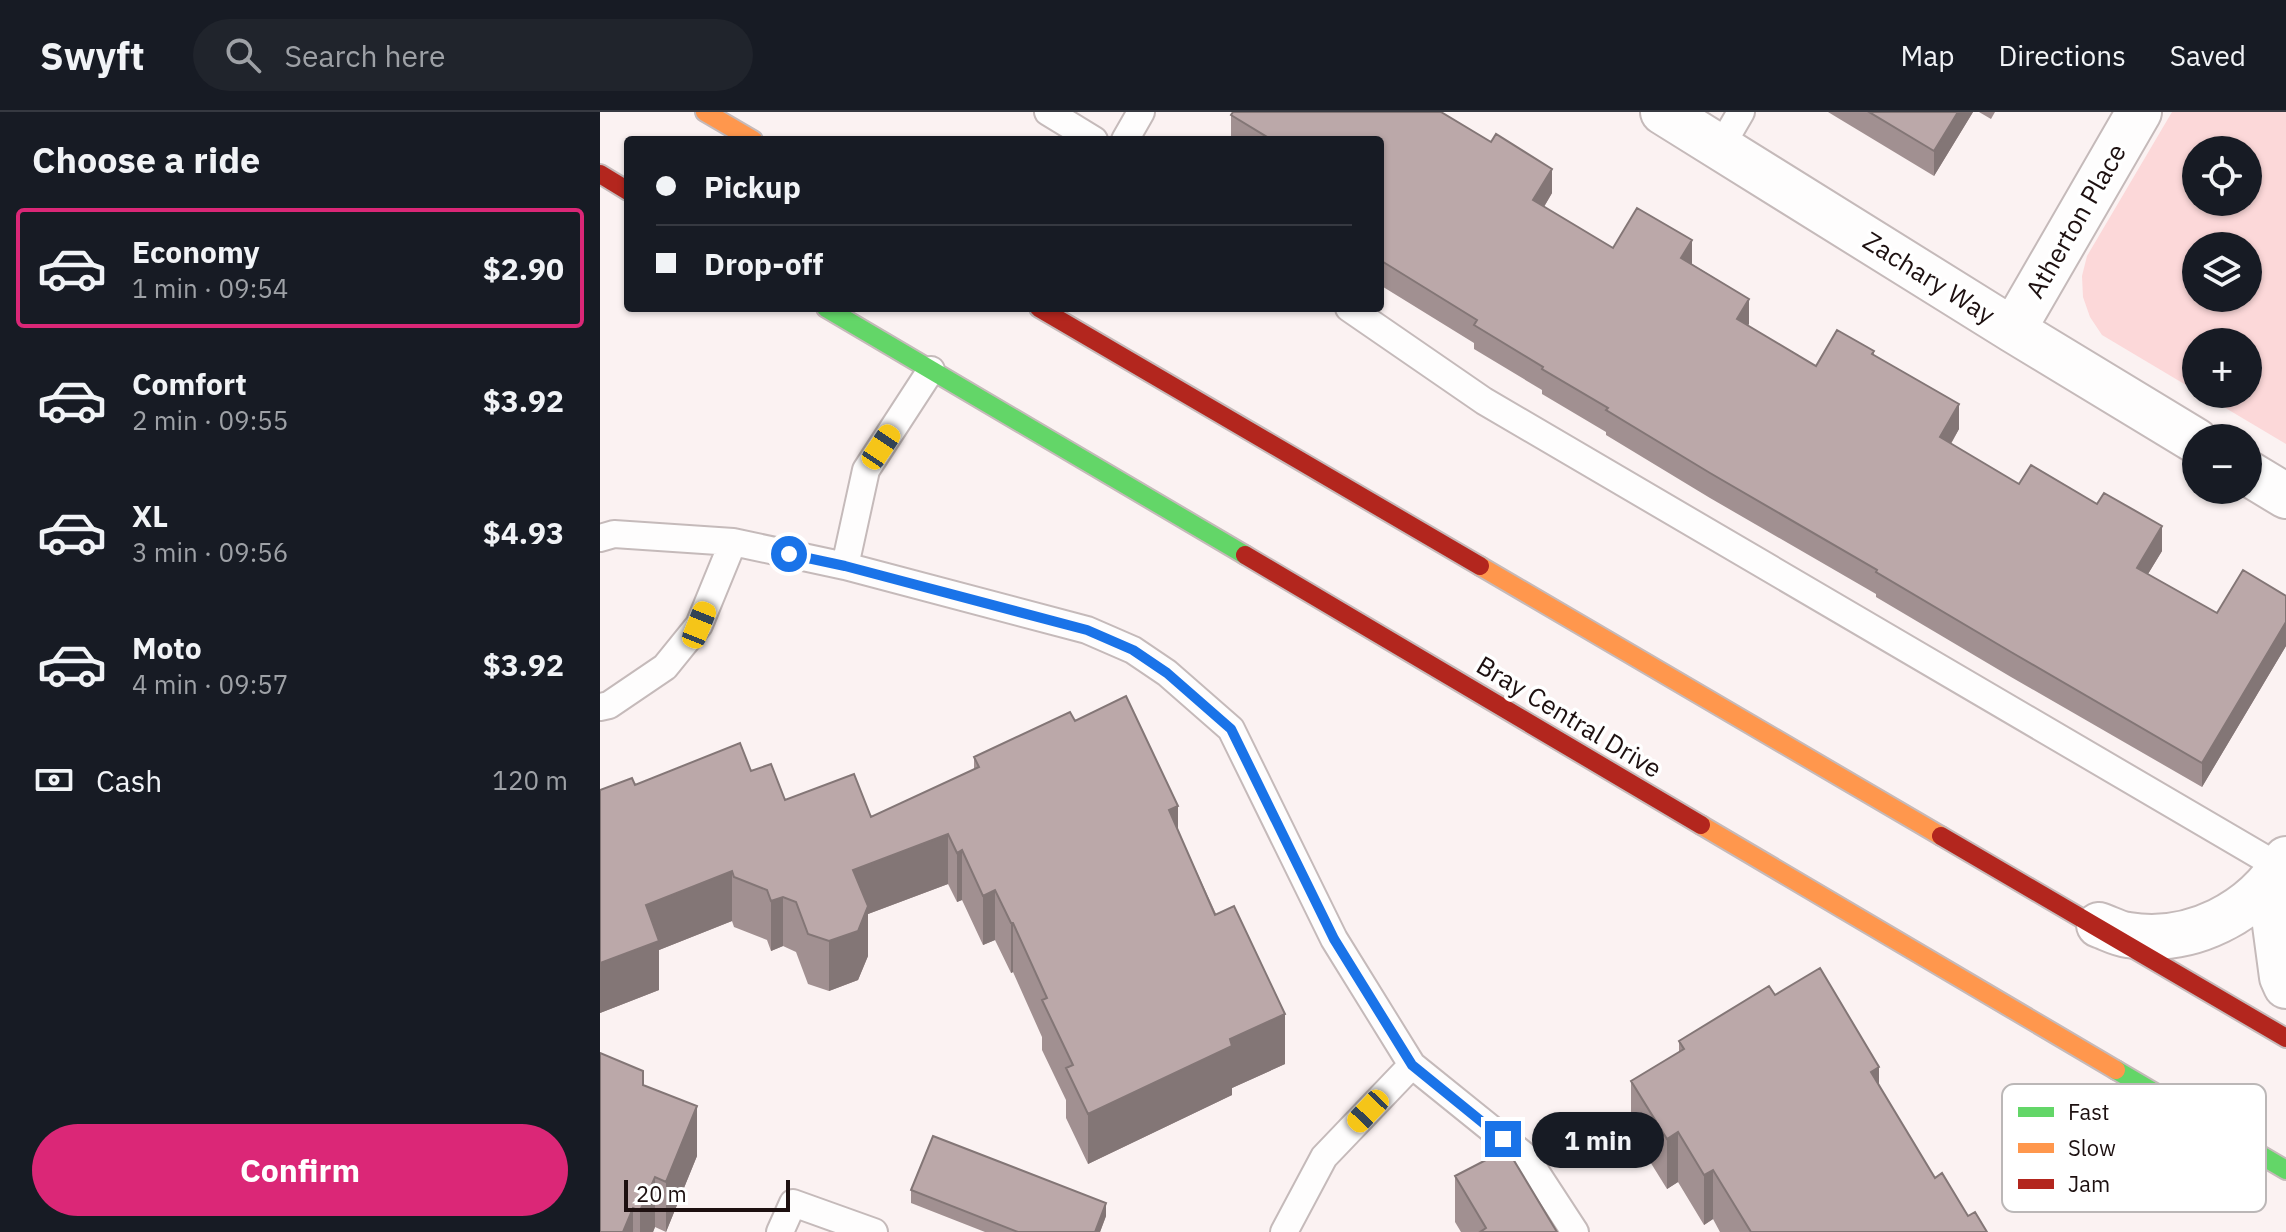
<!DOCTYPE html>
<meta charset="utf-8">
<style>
body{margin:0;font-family:"IBM Plex Sans",sans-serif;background:#20242c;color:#f1f3f6;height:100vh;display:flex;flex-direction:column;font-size:30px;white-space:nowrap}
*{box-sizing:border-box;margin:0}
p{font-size:26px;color:#9ea1a6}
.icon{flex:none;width:44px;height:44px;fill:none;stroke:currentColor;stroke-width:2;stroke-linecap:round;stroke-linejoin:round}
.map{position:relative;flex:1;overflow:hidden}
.panel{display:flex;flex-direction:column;background:#171b24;width:600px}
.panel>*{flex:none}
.hud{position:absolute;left:24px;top:24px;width:760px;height:176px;border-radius:8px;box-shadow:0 2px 6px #0004;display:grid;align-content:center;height:176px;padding:0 32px;background:#171b24}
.controls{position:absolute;left:1582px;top:24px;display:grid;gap:16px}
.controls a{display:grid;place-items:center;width:80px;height:80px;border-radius:50%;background:#171b24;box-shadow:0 2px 6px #0004;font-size:40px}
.scale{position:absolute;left:24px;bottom:20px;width:166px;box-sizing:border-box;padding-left:8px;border:4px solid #1d1010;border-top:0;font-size:22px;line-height:28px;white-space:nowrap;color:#1d1010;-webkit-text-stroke:6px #fff;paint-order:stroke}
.end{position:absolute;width:36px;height:36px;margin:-18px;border:10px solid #1a73e8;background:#fff;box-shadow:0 0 0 4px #fff}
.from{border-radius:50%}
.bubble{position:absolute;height:56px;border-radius:28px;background:#171b24;box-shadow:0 2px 6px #0004;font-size:26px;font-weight:800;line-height:56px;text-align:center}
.car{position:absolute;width:24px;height:48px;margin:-24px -12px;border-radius:10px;box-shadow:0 0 6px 2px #0007;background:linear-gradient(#f5c518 24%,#345 0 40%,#f5c518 0 76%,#345 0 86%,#f5c518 0)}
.hud b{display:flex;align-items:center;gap:28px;height:76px;font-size:30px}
.hud b+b{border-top:2px solid #363941}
.hud i{width:20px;height:20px;background:#f1f3f6}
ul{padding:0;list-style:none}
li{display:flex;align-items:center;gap:24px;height:120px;margin:0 16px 12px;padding:0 16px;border:4px solid transparent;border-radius:8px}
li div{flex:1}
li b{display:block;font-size:30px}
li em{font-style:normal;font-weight:800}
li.current{border-color:#db2777}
li>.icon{width:72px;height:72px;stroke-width:1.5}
h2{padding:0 32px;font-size:36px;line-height:96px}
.pay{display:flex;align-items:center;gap:20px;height:88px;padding:0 32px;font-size:30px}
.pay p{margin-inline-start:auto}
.primary-button{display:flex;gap:16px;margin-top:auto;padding:16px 32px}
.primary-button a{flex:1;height:92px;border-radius:48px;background:#db2777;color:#fff;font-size:32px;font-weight:800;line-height:92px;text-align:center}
header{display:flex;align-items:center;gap:48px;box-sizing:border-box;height:112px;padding:0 40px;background:#171b24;border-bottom:2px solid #363941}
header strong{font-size:38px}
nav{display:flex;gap:44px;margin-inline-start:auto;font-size:28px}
.search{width:560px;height:72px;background:#20242c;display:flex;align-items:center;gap:20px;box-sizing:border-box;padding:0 28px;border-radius:44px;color:#9ea1a6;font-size:30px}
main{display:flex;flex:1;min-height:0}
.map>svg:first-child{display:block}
.green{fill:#fcd8d9;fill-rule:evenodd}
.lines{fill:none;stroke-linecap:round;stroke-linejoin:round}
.lane-casing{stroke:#c5baba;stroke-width:30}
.street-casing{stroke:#c5baba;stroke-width:48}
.fast-casing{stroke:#c5baba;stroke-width:22}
.slow-casing{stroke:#c5baba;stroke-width:22}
.jam-casing{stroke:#c5baba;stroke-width:22}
.lane{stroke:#fefdfd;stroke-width:26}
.street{stroke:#fefdfd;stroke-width:44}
.fast{stroke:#63d668;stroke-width:18}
.slow{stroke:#ff974d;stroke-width:18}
.jam{stroke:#b3261e;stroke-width:18}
.wall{fill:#a19091}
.shaded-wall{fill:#837676}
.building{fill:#bba8a9;stroke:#837676;stroke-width:2}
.route{stroke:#1a73e8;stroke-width:10}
.labels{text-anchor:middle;stroke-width:7;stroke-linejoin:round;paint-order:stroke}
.street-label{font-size:26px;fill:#1d1010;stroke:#fff}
.key{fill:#fff;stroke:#bbb7b7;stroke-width:2}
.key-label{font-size:22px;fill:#1d1010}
</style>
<header>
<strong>Swyft</strong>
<div class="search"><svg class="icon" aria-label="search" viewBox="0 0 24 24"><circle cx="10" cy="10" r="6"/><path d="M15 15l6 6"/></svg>Search here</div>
<nav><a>Map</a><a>Directions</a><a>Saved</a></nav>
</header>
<main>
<section class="panel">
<h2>Choose a ride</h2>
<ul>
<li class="current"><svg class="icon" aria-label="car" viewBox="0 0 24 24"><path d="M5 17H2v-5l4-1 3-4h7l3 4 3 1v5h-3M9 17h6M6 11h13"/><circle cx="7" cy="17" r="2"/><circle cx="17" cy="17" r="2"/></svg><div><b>Economy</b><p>1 min · 09:54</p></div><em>$2.90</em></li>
<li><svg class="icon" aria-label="car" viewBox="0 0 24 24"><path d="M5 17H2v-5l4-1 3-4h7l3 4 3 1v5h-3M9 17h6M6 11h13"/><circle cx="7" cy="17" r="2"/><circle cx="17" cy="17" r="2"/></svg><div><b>Comfort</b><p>2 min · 09:55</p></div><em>$3.92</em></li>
<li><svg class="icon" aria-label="car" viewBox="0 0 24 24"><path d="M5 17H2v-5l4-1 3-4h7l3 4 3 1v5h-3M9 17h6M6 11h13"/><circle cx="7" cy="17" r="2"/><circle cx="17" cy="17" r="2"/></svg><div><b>XL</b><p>3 min · 09:56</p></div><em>$4.93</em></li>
<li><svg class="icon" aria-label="car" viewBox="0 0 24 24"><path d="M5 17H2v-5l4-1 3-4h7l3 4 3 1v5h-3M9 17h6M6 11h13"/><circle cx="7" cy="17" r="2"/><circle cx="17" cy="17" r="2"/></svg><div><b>Moto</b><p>4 min · 09:57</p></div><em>$3.92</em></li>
</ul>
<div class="pay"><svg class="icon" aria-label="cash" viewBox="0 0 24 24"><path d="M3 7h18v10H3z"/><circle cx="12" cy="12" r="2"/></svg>Cash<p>120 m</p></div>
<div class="primary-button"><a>Confirm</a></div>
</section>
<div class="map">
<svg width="1686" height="1120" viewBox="0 0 1686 1120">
<rect width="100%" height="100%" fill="#fbf2f2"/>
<path class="green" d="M1572 0H1686V332L1602 282H1648V230H1596V279L1502 223 1490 205 1483 185 1482 164 1487 144ZM1596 38H1648V90H1596ZM1596 134H1648V186H1596Z"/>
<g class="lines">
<defs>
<path id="lane" d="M448 0 494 28
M525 28 541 0
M1120 36 1141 0
M749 196 884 289 1681 756
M0 426 14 422 133 430 245 454 487 518 533 538 567 561 631 617 734 827 812 953 926 1045 975 1120
M245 454 266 358 331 258
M0 595 9 593 65 555 99 513 133 430
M180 1120 193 1091 274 1120
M684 1120 724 1045 812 953"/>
<path id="street" d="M1063 0 1413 218 1596 329
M1413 218 1539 0
M1648 361 1686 384
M1681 756 1674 805 1682 865 1686 874
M1499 813C1508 816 1518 822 1528 823 1591 833 1654 801 1686 747"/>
<path id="fast" d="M226 196 645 443
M1516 958 1686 1058"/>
<path id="slow" d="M105 0 153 28
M880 454 1341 724
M1101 713 1516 958"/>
<path id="jam" d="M0 62 28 79
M439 196 880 454
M645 443 1101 713
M1341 724 1686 926"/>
</defs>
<use href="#lane" class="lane-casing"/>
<use href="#street" class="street-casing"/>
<use href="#fast" class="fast-casing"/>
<use href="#slow" class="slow-casing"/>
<use href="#jam" class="jam-casing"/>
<use href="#lane" class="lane"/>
<use href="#street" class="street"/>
<use href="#fast" class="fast"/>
<use href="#slow" class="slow"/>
<use href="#jam" class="jam"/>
</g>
<path class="wall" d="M633 0H841L891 30 896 22 952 57V81L944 95 1013 136 1037 96 1092 128V152L1149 187 1148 214 1216 254 1237 218 1274 239V243L1359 292V317L1351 332 1419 372 1431 353 1497 392 1504 381 1562 414V439L1548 462 1617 501 1643 458 1686 484V534L1602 675 1411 565 1276 485V482L1110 386 1006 323V320L942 282V278L874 237V231L780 173V28H631V3Z
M1228 0H1373L1334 64Z
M1379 0H1395L1391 7Z
M475 609 578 719 685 952 632 976V983L488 1052 466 1006V988L442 938V925L413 860 411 861 395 828 383 833 362 788 357 790 348 772 268 802V844L258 868 229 879 208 872 196 840 183 834 171 839 167 828 134 815 132 809 59 838V878L0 901V678L151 659 185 688 271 705 374 658V645Z
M1175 883 1279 974 1335 1066 1368 1104 1387 1120H1120L1113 1107 1104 1113 1078 1070 1067 1077 1031 1019V969L1079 940V929Z
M43 973 97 1044 66 1120 55 1115 53 1120H0Z
M855 1064 957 1120H861L855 1110Z
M311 1078 506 1104 500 1120H385L311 1091Z"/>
<path class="shaded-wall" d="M1358 0H1373L1334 64V39Z
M952 57V81L933 113V88Z
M1092 128V153L1081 146Z
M1149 187V212L1137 232V207Z
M1359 292V317L1340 350V325Z
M1562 414V439L1537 480V456Z
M1686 510V534L1602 675V651Z
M578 694V744L569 698Z
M348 722V772L268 802V844L258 868 229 879V829L253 758Z
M362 738V788L357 790V741Z
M132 759V809L59 838V878L0 901V851L46 793Z
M395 778V828L383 833V784Z
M183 785V834L171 839V789Z
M411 811H413V860L411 861Z
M685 902V952L632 976V983L488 1052V1002L630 927Z
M1279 955V1005L1271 960Z
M97 994V1044L66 1120V1070Z
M1078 1020V1070L1067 1077V1027Z
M1113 1058V1107L1104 1113V1063Z
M55 1065V1115L53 1120H40V1099Z
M506 1091V1104L500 1120H495Z
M33 1096V1120H23Z"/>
<path class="building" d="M633 0H841L891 30 896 22 952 57 933 88 1013 136 1037 96 1092 128 1081 146 1149 187 1137 207 1216 254 1237 218 1274 239 1272 242 1359 292 1340 325 1419 372 1431 353 1497 392 1504 381 1562 414 1537 456 1617 501 1643 458 1686 484V510L1602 651 1411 540 1276 460 1277 458 1110 361 1006 298 1008 296 942 257 943 255 874 213 877 208 780 148V28H672L631 3Z
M1269 0H1358L1334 39Z
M526 584 578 694 569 698 615 803 634 794 685 902 630 927 632 934 488 1002 466 956 473 953 442 888 447 886 413 811H411L395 778 383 784 362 738 357 741 348 722 253 758 268 794 258 819 229 829 208 822 196 790 183 785 171 789 167 778 134 765 132 759 46 793 59 829 0 851V678L32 666 35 673 140 631 151 659 171 652 185 688 254 662 271 705 379 655 374 645 470 600 475 609Z
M1220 856 1279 955 1271 960 1335 1066 1342 1061 1368 1104 1375 1100 1387 1120H1151L1113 1058 1104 1063 1078 1020 1067 1027 1031 969 1084 937 1079 929 1169 874 1175 883Z
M0 941 43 959V973L97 994 66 1070 55 1065 40 1099 33 1096 23 1120H0Z
M333 1024 506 1091 495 1120H418L311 1078Z
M907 1037 957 1120H880L886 1116 855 1064Z"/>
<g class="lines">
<path class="route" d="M189 442 245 454 487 518 533 538 567 561 631 617 734 827 812 953 903 1027"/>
</g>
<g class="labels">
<g class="street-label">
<text transform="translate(1476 109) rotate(-60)" y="9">Atherton Place</text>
<text transform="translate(1329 166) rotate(32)" y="9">Zachary Way</text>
<text transform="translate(969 605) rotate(31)" y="9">Bray Central Drive</text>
</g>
</g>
<rect x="1402" y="972" width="264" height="128" rx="12" class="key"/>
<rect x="1418" y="995" width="36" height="10" fill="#63d668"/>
<rect x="1418" y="1031" width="36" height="10" fill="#ff974d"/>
<rect x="1418" y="1067" width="36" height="10" fill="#b3261e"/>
<g class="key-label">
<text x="1468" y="1008">Fast</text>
<text x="1468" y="1044">Slow</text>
<text x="1468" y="1080">Jam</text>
</g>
</svg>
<div class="controls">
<a><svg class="icon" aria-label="locate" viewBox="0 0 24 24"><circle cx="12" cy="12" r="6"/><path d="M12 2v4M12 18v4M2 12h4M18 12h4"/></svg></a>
<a><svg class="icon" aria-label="layers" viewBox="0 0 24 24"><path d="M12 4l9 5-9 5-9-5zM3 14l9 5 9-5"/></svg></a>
<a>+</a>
<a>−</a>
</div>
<div class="scale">20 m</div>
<i class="end from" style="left:189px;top:442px"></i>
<i class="end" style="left:903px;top:1027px"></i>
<div class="bubble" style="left:932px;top:1000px;width:132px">1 min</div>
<i class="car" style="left:281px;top:335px;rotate:34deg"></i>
<i class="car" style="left:99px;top:513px;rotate:22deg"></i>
<i class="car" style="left:768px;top:999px;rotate:223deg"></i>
<div class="hud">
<b><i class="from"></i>Pickup</b>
<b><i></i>Drop-off</b>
</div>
</div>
</main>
